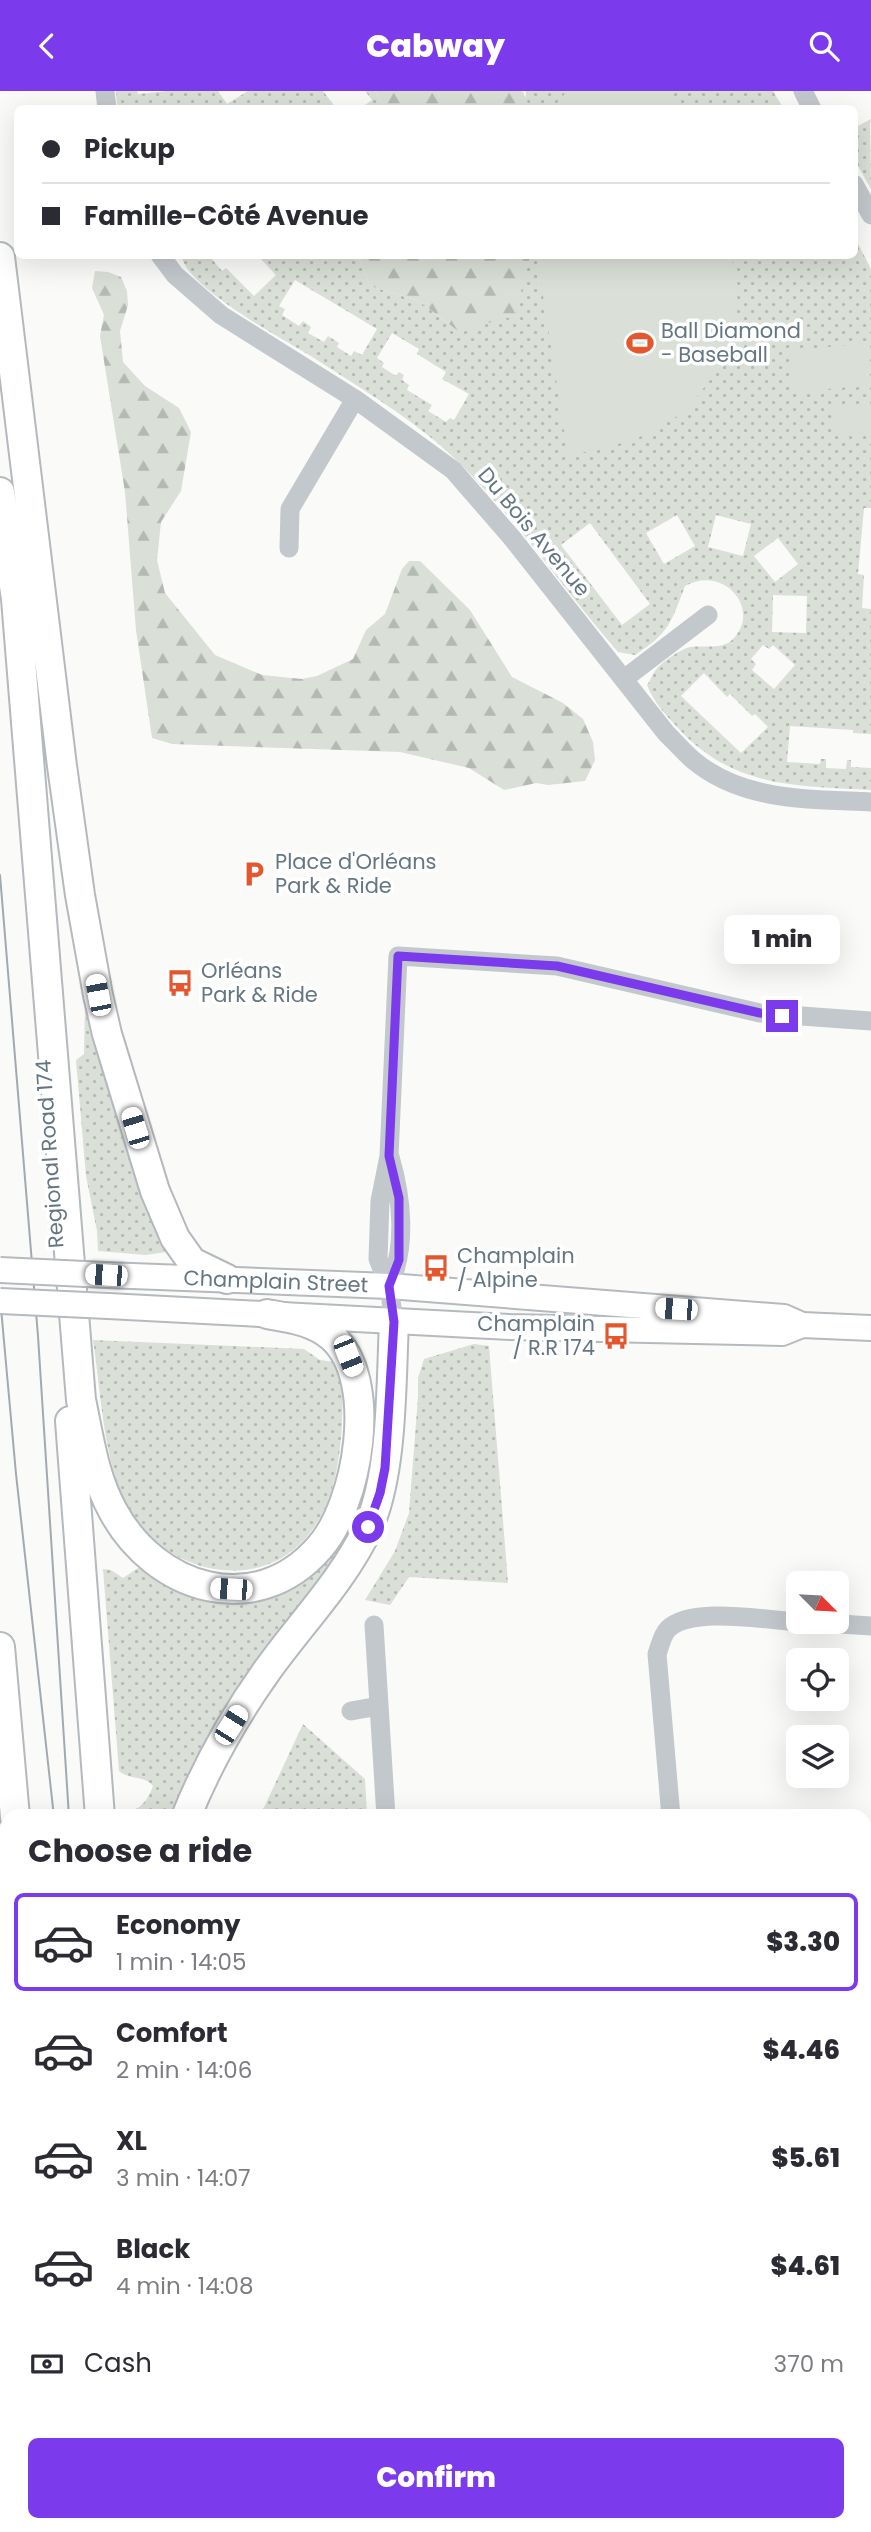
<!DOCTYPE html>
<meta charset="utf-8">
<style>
body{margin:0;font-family:Poppins,sans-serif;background:#f2f2f3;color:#2b2b33;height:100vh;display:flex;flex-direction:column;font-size:26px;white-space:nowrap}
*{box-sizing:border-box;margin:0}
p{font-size:23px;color:#7c7c81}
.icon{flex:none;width:38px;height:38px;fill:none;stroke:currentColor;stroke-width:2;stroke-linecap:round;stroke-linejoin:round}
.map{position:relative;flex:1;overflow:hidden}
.panel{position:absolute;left:0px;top:1718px;width:872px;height:723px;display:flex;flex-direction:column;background:#fff;border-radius:21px 21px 0 0;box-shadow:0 7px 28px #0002}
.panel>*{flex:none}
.hud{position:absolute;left:14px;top:14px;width:844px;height:154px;border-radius:10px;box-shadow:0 7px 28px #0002;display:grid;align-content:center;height:154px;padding:0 28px;background:#fff}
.needle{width:46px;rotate:114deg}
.tools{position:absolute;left:786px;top:1480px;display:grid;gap:14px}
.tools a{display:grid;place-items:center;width:63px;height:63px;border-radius:10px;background:#fff;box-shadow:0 7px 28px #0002;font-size:35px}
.end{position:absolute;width:32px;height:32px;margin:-16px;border:9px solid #7c3aed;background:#fff;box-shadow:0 0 0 4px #fff}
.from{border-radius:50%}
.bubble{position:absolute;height:49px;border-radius:10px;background:#fff;box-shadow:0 7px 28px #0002;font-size:23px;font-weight:800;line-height:49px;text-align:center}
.car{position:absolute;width:21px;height:42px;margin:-21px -10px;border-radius:9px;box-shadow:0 0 5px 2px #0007;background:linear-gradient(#fff 24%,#345 0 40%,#fff 0 76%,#345 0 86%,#fff 0)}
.hud b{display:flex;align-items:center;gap:24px;height:66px;font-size:26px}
.hud b+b{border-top:2px solid #e1e1e2}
.hud i{width:18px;height:18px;background:#2b2b33}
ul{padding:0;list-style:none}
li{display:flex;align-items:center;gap:21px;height:98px;margin:0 14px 10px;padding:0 14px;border:4px solid transparent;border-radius:10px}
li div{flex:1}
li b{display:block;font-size:26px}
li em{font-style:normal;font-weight:800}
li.selected{border-color:#7c3aed}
li>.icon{width:63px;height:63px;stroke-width:1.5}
h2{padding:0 28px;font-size:32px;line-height:84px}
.pay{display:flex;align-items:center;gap:18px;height:77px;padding:0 28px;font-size:26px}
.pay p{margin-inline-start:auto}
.action{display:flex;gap:14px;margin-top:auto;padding:14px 28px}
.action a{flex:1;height:80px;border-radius:10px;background:#7c3aed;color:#fff;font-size:28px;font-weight:800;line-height:80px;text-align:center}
header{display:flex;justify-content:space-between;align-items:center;height:91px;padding:0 28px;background:#7c3aed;color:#fff;font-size:32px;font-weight:800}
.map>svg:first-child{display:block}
.grass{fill:url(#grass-dots);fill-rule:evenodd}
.forest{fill:url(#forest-firs)}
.garden{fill:#dadfd7}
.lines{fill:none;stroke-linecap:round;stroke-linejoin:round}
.major-casing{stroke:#b5babe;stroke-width:28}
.highway-casing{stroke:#b4b9bd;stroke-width:32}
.minor{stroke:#c3c8cc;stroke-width:19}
.major{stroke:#fff;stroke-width:24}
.highway{stroke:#fff;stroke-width:28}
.tram{stroke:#a2aab0;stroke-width:2}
.major-bridge-casing{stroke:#b5babe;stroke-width:28;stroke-linecap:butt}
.major-bridge{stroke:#fff;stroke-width:24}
.route{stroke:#7c3aed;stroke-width:9}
.labels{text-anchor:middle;stroke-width:7;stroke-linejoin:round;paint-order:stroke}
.poi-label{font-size:21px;fill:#657683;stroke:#fff;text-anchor:start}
.street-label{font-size:21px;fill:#657683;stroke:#fff}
</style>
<header><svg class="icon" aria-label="back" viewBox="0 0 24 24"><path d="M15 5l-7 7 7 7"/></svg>Cabway<svg class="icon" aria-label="search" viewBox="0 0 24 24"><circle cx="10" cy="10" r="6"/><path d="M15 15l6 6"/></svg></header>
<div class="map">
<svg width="871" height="2441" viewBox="0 0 871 2441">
<defs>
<pattern id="grass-dots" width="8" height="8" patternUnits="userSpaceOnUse" patternTransform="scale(1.75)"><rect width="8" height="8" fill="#dadfd7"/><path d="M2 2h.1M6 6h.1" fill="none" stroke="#b4b9b4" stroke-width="1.8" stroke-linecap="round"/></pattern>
<pattern id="forest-firs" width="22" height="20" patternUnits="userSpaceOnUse" patternTransform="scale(1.75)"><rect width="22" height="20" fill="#dadfd7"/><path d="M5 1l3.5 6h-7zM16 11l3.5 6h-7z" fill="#b4b9b4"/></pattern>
</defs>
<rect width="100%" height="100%" fill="#fafaf8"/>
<path class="grass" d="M116 0H137L138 3 168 0H218L227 13 248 0H323L336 17H117Z
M365 0H375L385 17H361L372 9Z
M526 0H773L783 17 525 18Z
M871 28 870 33 871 98 854 68V37Z
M854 145 871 178V417H864L858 483 864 484 862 517 871 518V643L853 642V639L790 635 787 671 820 673 821 668H826V677L846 678 847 669H851V676L871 677V699C796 695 733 697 678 637 665 623 654 612 647 594 650 590 652 584 655 580 660 572 681 558 690 556 703 554 722 559 732 549 763 519 724 473 685 495 671 532 669 542 635 564L618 561C562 497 515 425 453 366 412 327 361 298 314 267 286 250 184 195 182 165H211L210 166 222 180 226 177 254 205 276 184 258 165H358L370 195 419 210 458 240 518 165 854 164ZM295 189 377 238 362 264 354 260 351 265 337 256 339 252 328 245 324 251 308 242 311 236 303 230 299 235 282 224 285 218 279 215ZM392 242 419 258 417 263 446 281 442 288 469 303 454 329 450 327 446 331 428 320 432 314 407 299 409 294 402 289 404 284 399 281 396 285 382 276 384 272 377 267ZM677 424 695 455 664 473 646 442ZM716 424 751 433 743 465 708 456ZM590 432 650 513 622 534 561 454ZM778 447 798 473 775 491 754 465ZM773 504 807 505 806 542 772 541ZM763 554 769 558 773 554 795 574 774 598 752 579 756 573 751 568ZM704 582 727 606 730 603 752 625 755 623 768 636 741 662 681 605Z
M91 913 163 1147 166 1161 146 1164 98 1160 97 1140 86 1085 76 969 84 963 85 915Z
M93 1249 304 1258 320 1269 335 1271C346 1288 342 1313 342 1333 340 1369 334 1410 312 1439 264 1507 162 1483 127 1415 103 1368 101 1301 93 1249Z
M474 1253 489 1255 508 1492 409 1486 390 1514 365 1509 395 1460 409 1422 418 1306V1287L424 1268Z
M354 1425 358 1427 343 1460 231 1611 190 1682 171 1725H125V1723C140 1718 148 1710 153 1695 144 1684 129 1689 119 1680L103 1478 111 1479 123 1487 141 1475C168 1486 199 1503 227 1510 237 1513 250 1510 259 1508 306 1496 333 1466 354 1425Z
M303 1633 365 1688 367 1725H260Z"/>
<path class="forest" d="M375 0H520L523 1 530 17H385Z
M358 165H530L515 225 458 240 419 210 370 195Z
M95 180 108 181 121 186 127 200 128 214 120 240 123 271 145 295 179 317 191 341 181 400 161 431 157 469 165 502 215 564 262 584 302 588 317 585 353 568 366 539 385 523 402 478 409 470H420L470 519 512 586 563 612 583 628 593 651 595 669 585 690 548 694 536 692 504 699 469 677 400 661 172 653 152 647 136 539 125 401 100 245 104 224 92 197Z"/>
<path class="garden" d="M567 0H665L686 17H553Z
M578 164 731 165 738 196 736 229 721 275 685 321 634 349 568 365 538 172Z
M867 252 871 294 794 301 790 260Z
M871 315V341L833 343 832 316Z"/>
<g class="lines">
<defs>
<g id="major">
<path id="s1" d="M106 1184 389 1195 784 1226 802 1234"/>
<path d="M108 1215 510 1236 782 1242 802 1234 871 1237"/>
</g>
<path id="highway" d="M0 166 62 675 80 804 98 904 107 943 155 1100 175 1147 192 1171 227 1188
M0 401 16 508 81 1309C89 1346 94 1386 113 1420 155 1498 255 1530 319 1457 358 1414 380 1288 332 1246 314 1230 290 1227 267 1223
M70 1330 100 1726
M0 1556 15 1726
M186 1726C207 1674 234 1626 266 1581 300 1533 343 1490 368 1437 393 1382 391 1292 394 1231
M0 2380 7 2409
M13 2434 15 2441
M79 2434 80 2441
M159 2434 160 2441"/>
</defs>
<use href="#major" class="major-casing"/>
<use href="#highway" class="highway-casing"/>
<path class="minor" d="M105 0 107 18
M803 0 812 18
M854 93 871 124
M160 164 175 184 221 224 355 308 453 379 512 447 666 642C675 651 684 661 693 669 743 711 810 708 871 711
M289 457 290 418 355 308
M624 588 708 524
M389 1195C407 1156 402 1107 390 1066
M394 1231 389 1195 378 1168 380 1110 389 1065 398 865 557 875 760 922 871 930
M810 1531 871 1535
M374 1534 386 1726
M351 1620 379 1615
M671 1726 657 1563C660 1555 662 1544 668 1538 691 1515 766 1529 798 1531
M864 1934H871
M864 2154H871
M864 2323 871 2324
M639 2441V2434"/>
<use href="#major" class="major"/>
<use href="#highway" class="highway"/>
<path class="tram" d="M0 784 38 1245 69 1726
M0 1206 16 1383 54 1726
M115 2434 116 2441
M127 2434 128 2441"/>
<defs>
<path id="major-bridge" d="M0 1179 106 1184
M0 1210 108 1215"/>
</defs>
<use href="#major-bridge" class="major-bridge-casing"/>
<use href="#major-bridge" class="major-bridge"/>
</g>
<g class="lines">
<path class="route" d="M368 1436 380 1402 385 1377 394 1231 389 1195 399 1169V1107L389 1065 398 865 557 875 760 922 782 925"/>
</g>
<defs>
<symbol id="stadium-bare" viewBox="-9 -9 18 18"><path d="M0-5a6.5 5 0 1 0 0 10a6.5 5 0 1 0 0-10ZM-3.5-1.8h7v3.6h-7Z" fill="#e4572e" stroke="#fff" stroke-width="2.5" paint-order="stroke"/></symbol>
<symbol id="parking-bare" viewBox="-9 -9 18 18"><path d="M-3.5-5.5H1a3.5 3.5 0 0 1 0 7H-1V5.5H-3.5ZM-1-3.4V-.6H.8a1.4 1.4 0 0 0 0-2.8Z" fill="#e4572e" stroke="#fff" stroke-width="2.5" paint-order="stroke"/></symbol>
<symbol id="bus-bare" viewBox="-9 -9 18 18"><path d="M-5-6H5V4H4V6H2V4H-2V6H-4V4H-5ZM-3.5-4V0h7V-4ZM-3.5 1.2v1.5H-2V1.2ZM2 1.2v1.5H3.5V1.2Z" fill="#e4572e" stroke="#fff" stroke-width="2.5" paint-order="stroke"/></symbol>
</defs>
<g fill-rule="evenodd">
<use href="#stadium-bare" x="621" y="233" width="38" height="38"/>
<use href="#parking-bare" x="235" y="764" width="38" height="38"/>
<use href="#bus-bare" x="161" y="873" width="38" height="38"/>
<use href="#bus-bare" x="417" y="1158" width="38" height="38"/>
<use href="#bus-bare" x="597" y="1226" width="38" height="38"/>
</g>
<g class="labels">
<g class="poi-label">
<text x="661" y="247">Ball Diamond<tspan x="661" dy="24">- Baseball</tspan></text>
<text x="275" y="778">Place d'Orléans<tspan x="275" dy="24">Park &amp; Ride</tspan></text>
<text x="201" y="887">Orléans<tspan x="201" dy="24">Park &amp; Ride</tspan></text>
<text x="457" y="1172">Champlain<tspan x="457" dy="24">/ Alpine</tspan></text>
<text x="595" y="1240" text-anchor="end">Champlain<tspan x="595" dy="24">/ R.R 174</tspan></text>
</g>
<g class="street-label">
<text transform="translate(534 441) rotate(50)" y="7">Du Bois Avenue</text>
<text transform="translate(50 1063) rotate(-94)" y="7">Regional Road 174</text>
<text dy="7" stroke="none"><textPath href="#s1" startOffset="170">Champlain Street</textPath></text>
</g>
</g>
</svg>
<div class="tools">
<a><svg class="needle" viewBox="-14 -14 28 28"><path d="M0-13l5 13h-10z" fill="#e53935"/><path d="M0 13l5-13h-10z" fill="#7c7c81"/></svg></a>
<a><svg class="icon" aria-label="locate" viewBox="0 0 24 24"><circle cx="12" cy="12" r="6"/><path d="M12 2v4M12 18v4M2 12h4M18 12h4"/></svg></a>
<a><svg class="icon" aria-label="layers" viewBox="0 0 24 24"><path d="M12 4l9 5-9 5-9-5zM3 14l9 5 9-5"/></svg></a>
</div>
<i class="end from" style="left:368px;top:1436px"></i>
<i class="end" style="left:782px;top:925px"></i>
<div class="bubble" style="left:724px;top:824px;width:116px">1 min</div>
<i class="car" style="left:98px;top:904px;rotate:349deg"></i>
<i class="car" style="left:135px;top:1037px;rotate:343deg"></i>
<i class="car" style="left:106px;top:1184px;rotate:273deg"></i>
<i class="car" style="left:676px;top:1218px;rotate:274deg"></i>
<i class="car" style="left:348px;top:1265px;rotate:158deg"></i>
<i class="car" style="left:231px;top:1498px;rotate:273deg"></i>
<i class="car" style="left:231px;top:1634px;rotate:32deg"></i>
<div class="hud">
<b><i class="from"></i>Pickup</b>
<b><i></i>Famille-Côté Avenue</b>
</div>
<section class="panel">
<h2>Choose a ride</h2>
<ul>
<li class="selected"><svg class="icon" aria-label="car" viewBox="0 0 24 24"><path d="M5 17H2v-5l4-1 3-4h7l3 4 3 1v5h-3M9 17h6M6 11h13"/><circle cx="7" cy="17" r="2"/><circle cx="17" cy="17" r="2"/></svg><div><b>Economy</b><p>1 min · 14:05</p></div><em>$3.30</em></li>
<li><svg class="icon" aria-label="car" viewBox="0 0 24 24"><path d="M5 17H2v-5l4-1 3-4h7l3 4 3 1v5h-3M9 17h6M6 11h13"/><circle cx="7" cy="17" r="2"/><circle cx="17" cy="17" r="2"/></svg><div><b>Comfort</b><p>2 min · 14:06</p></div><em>$4.46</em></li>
<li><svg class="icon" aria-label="car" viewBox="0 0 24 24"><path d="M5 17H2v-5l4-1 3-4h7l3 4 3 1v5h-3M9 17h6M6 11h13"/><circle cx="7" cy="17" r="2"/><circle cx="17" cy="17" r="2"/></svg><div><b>XL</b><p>3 min · 14:07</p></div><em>$5.61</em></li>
<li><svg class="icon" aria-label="car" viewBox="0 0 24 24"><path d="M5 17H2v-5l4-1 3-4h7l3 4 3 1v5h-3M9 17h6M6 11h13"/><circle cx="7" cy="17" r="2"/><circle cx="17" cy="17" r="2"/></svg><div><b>Black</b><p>4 min · 14:08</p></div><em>$4.61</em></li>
</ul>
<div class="pay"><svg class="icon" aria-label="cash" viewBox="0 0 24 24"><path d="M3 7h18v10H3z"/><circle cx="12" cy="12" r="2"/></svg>Cash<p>370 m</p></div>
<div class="action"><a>Confirm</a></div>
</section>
</div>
